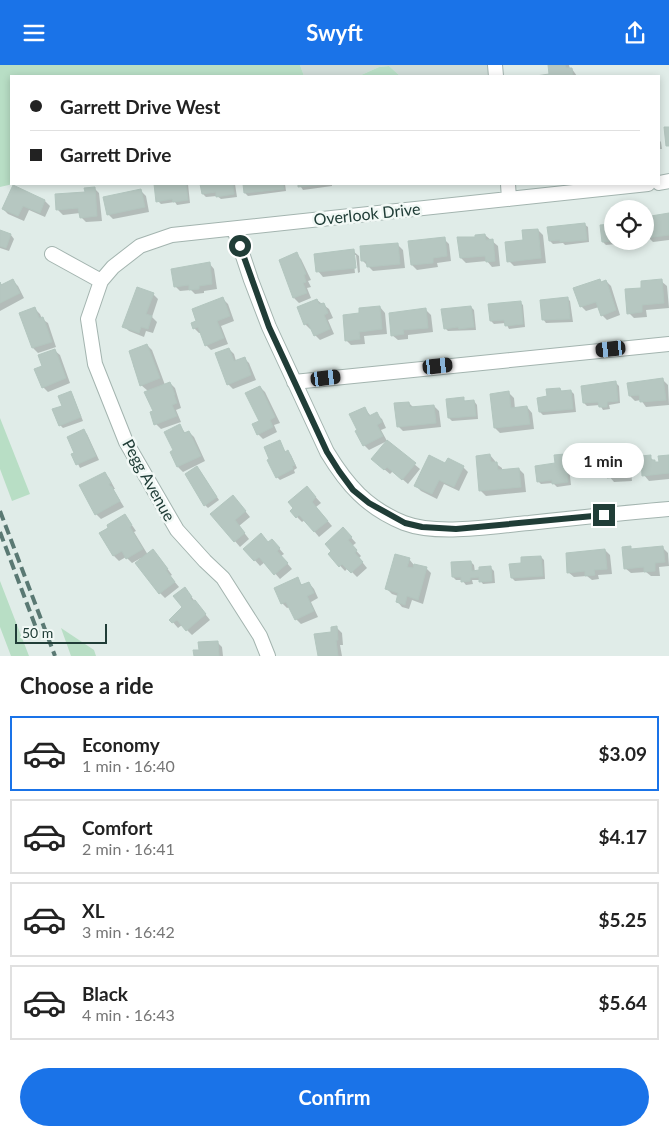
<!DOCTYPE html>
<meta charset="utf-8">
<style>
body{margin:0;font-family:Lato,sans-serif;background:#f2f2f2;color:#222;height:100vh;display:flex;flex-direction:column;font-size:19px;white-space:nowrap}
*{box-sizing:border-box;margin:0}
p{font-size:16px;color:#767676}
.icon{flex:none;width:28px;height:28px;fill:none;stroke:currentColor;stroke-width:2;stroke-linecap:round;stroke-linejoin:round}
.map{position:relative;height:591px;overflow:hidden}
.side{display:flex;flex-direction:column;background:#fff;flex:1}
.side>*{flex:none}
.hud{position:absolute;left:10px;top:10px;width:650px;height:110px;border-radius:0px;box-shadow:0 2px 8px #0003;display:grid;align-content:center;height:110px;padding:0 20px;background:#fff}
.controls{position:absolute;left:604px;top:135px;display:grid;gap:10px}
.controls a{display:grid;place-items:center;width:50px;height:50px;border-radius:50%;background:#fff;box-shadow:0 2px 8px #0003;font-size:25px}
.scale{position:absolute;left:15px;bottom:12px;width:92px;box-sizing:border-box;padding-left:5px;border:2px solid #203d37;border-top:0;font-size:14px;line-height:18px;white-space:nowrap;color:#203d37;-webkit-text-stroke:4px #f1f8f5;paint-order:stroke}
.end{position:absolute;width:22px;height:22px;margin:-11px;border:6px solid #203d37;background:#fff;box-shadow:0 0 0 2px #fff}
.from{border-radius:50%}
.bubble{position:absolute;height:35px;border-radius:18px;background:#fff;box-shadow:0 2px 8px #0003;font-size:16px;font-weight:700;line-height:35px;text-align:center}
.car{position:absolute;width:15px;height:30px;margin:-15px -8px;border-radius:6px;box-shadow:0 0 4px 1px #0007;background:linear-gradient(#222 24%,#8ab4d8 0 40%,#222 0 76%,#8ab4d8 0 86%,#222 0)}
.hud b{display:flex;align-items:center;gap:18px;height:48px;font-size:19px}
.hud b+b{border-top:1px solid #e0e0e0}
.hud i{width:12px;height:12px;background:#222}
ul{padding:0;list-style:none}
li{display:flex;align-items:center;gap:15px;height:75px;margin:0 10px 8px;padding:0 10px;border:2px solid #e0e0e0;border-radius:0px}
li div{flex:1}
li b{display:block;font-size:19px}
li em{font-style:normal;font-weight:700}
li.active{border-color:#1a73e8}
li>.icon{width:45px;height:45px;stroke-width:1.5}
h2{padding:0 20px;font-size:22px;line-height:60px}
.primary-button{display:flex;gap:10px;margin-top:auto;padding:10px 20px}
.primary-button a{flex:1;height:58px;border-radius:30px;background:#1a73e8;color:#fff;font-size:20px;font-weight:700;line-height:58px;text-align:center}
header{display:flex;justify-content:space-between;align-items:center;height:65px;padding:0 20px;background:#1a73e8;color:#fff;font-size:22px;font-weight:700}
.map>svg:first-child{display:block}
.built{fill:#cfdcd7}
.green{fill:#b8dec5}
.shadow{fill:#0003}
.building{fill:#b6c7c1;stroke:#b3c6bf}
.lines{fill:none;stroke-linecap:round;stroke-linejoin:round}
.minor-casing{stroke:#a3b4af;stroke-width:16}
.minor{stroke:#fff;stroke-width:14}
.rail{stroke:#5a7973;stroke-width:4;stroke-dasharray:10 5;stroke-linecap:butt}
.route{stroke:#203d37;stroke-width:6}
.labels{text-anchor:middle;stroke-width:5;stroke-linejoin:round;paint-order:stroke}
.street-label{font-size:16px;fill:#203d37;stroke:#f1f8f5}
</style>
<header><svg class="icon" aria-label="menu" viewBox="0 0 24 24"><path d="M4 6h16M4 12h16M4 18h16"/></svg>Swyft<svg class="icon" aria-label="share" viewBox="0 0 24 24"><path d="M12 15V3M7 8l5-5 5 5M5 13v7h14v-7"/></svg></header>
<div class="map">
<svg width="669" height="591" viewBox="0 0 669 591">
<rect width="100%" height="100%" fill="#e0ece8"/>
<path class="built" d="M300 0H488L489 11H400L389 1 379 2 359 11H304Z"/>
<path class="green" d="M0 0H300L304 11H11V119H13L0 122Z
M389 1 400 11H359L379 2Z
M0 353 30 429 12 436 0 404Z
M0 516 29 591H11L0 562Z
M61 563 94 585 96 591H71Z"/>
<path class="shadow" d="M549 0H569L570 4H572L577 11H538L550 10Z
M659 75 661 77 662 84H659Z
M155 119H188L190 138 177 140 175 137 161 139 158 136Z
M202 119H235L237 132 221 134 217 131 206 132 203 129Z
M244 119H285L286 126 248 131 245 128Z
M299 119H332V121L303 125Z
M13 122 45 136 50 141 45 152 29 145 24 156 8 149 3 144Z
M94 123 99 128 102 156 86 157 81 152 80 148 63 150 58 145Z
M141 126 146 131 149 147 113 154 108 149Z
M669 150V175L653 177 648 172Z
M584 159 588 162 589 177 565 180 563 178 553 179 550 176Z
M612 161V176L636 177 606 180 603 177 602 162Z
M538 165 543 170 546 198 514 201 509 196 525 176Z
M0 167 11 170 14 174 9 186 0 183Z
M485 170 498 181 500 201 492 202 487 196 466 198 461 193 476 173Z
M444 174 449 179 451 196 437 198 438 202 417 205 412 200Z
M398 180 403 185 405 203 373 206 363 196Z
M353 186 359 191 360 207 358 208 356 190H353L355 208 323 212 318 206Z
M296 189 301 194 311 215 308 216 311 222 307 223 311 233 299 238 294 233 280 195Z
M209 198 214 204 217 224 204 226V228L195 229 191 225 180 226 175 221Z
M599 215 602 218 606 216 611 221 620 250 607 255 602 250 599 242 586 246 581 241Z
M13 216 18 221 24 233 0 246V217L2 220Z
M661 216 667 221 669 243 646 245 647 252 634 253 629 248 643 224Z
M153 229 158 234 152 252 157 257 153 268 146 266 144 272 129 266 124 261Z
M567 233 570 236 573 257 546 258 543 254Z
M223 234 228 239 234 256 221 261 228 279 211 285 206 280 201 268H199L194 263 198 257Z
M317 235 329 244 333 253 328 255 334 269 320 275 315 270 312 263 310 264 305 259Z
M520 237 523 240 525 262 509 264 506 258 494 259 491 256Z
M380 242 385 248 387 269 364 271 365 279 351 280 346 275Z
M471 242 474 245 476 265 448 266 445 263Z
M35 244 40 249 42 254 48 258 56 282 38 288 33 283Z
M426 245 431 250 433 267 408 270V274L398 275 392 270Z
M147 280 152 285 165 320 170 318 175 323 181 343 176 345 181 357 161 364 156 359 154 346 148 326 141 320 133 300Z
M229 284 234 289 236 296 244 293 249 298 256 315 233 324 228 319Z
M54 285 60 290 70 318 48 327 43 322Z
M663 315 668 320 669 340 646 342 641 335 635 336 630 331Z
M616 318 619 321 620 338 609 340 610 344 603 345 600 340 587 341 584 338Z
M260 322 265 327 280 358 274 360 277 367 263 374 258 369 260 357Z
M560 324 562 327 571 326 574 329 576 347 543 350 540 347Z
M70 327 73 331 83 356 63 363 60 360 63 341Z
M509 328 514 333 515 344 527 342 532 348 534 364 500 368 495 363Z
M463 334 466 337 474 336 477 340 478 354 452 356 449 353Z
M409 338 414 343 434 341 439 346 441 362 403 366 398 361Z
M364 343 371 351 376 349 382 354 386 363 381 365 387 376 369 385 364 380Z
M180 361 186 369 189 367 194 372 205 396 183 407 178 402 171 387 175 385Z
M84 366 87 369 99 395 80 403 73 389 75 388Z
M387 376 420 404 408 419 393 406 390 409 378 399Z
M279 377 286 388 288 387 291 390 297 403 294 405 295 408 280 415 277 412Z
M613 385 617 390 625 389 630 394 632 416 614 417 608 410 596 411 591 406Z
M490 390 495 396V398L502 403V406L519 404 524 409 526 427 486 431 481 426Z
M564 390 568 393 571 420 557 422 553 418 541 419 538 416Z
M669 391V414L649 416 644 410 650 392 656 398H660Z
M446 399 463 402 468 407 459 426 444 419 437 434 421 426 416 421Z
M200 406 219 435 208 443 205 440Z
M104 408 109 413 115 424H113L124 442 101 454 96 449Z
M312 428 321 438 316 442 332 461 319 472 305 455 302 457 297 452Z
M238 437 250 452 239 461 249 474 240 482 212 449Z
M125 450 136 466 134 467 148 490 158 491 172 510 170 511 179 522 165 533 160 528 141 493 132 498 126 492 119 496 114 491 101 468Z
M348 469 356 478 352 481 361 491 359 493 367 503 357 512 348 503 345 506 329 489Z
M269 478 277 481 284 489 281 491 292 504 280 514 265 497 260 501 245 484Z
M630 482 633 486 663 483 668 488 669 501 659 502 660 511H651L646 507 631 508 625 503Z
M605 485 610 490 612 509 598 510 599 514 592 515 587 511 574 512 568 507Z
M541 492 544 495 545 514 515 516 512 513 522 499Z
M409 494 414 500 426 503 431 508 423 539 412 535 409 544 402 542 397 536 398 531 392 529 387 524Z
M471 497 474 500 475 507 491 503 494 506 495 518 483 519 480 515H472L473 519 466 520 462 515H456L453 512Z
M297 514 303 521 309 518 314 524 318 533 311 537 318 552 301 559 296 554 290 542 287 543 282 538Z
M185 524 210 555 192 570 182 560 178 563 171 555 184 543Z
M336 562 342 568 343 580H340L342 591H319Z
M217 577 222 582 223 591H195L200 586Z"/>
<path class="building" d="M548 0H565L566 3H572L573 11H536L549 9Z
M664 62H669V81H666Z
M154 119H186L188 135 173 137 172 134 156 137Z
M200 119H233L234 129 216 132V127L202 129Z
M243 119H283L284 124 244 128Z
M298 119H328L298 122Z
M13 120 45 135 40 148 23 141 18 151 2 144Z
M95 122 97 151 80 153 78 143 56 145 55 129 85 127 84 123Z
M141 124 145 142 107 150 103 132Z
M669 148V170L646 173 645 152Z
M585 158 587 175 560 177V175L549 176 547 162Z
M612 159V176H615L602 177 600 160Z
M538 164 541 193 507 197 505 177 523 175 522 165Z
M0 165 11 169 6 183 0 181Z
M485 169 486 175 493 174 495 196 486 197 485 191 460 193 457 172H475V170Z
M445 172 447 191 433 193V198L411 200 408 176Z
M398 178 400 199 367 202 366 196H361L360 181Z
M354 184 356 203 316 207 314 189Z
M297 187 306 209 304 210 306 217 303 218 307 228 293 233 279 195Z
M210 197 212 219 199 221V224L189 225V220L174 222 171 204Z
M13 214 20 228 0 238V217L1 220Z
M600 214 601 217 606 215 616 245 601 251 596 237 580 242 573 223Z
M662 214 664 238 642 240V247L627 249 625 224 641 223V216Z
M137 222 154 228 146 249 152 251 148 264 141 262 139 268 122 262Z
M223 232 230 251 217 256 224 273 205 281 198 262 193 264 191 258 196 256 192 244Z
M568 232 570 254 542 255 540 235Z
M317 234 319 239 324 238 328 248 324 250 330 264 314 271 308 258 304 260 297 242Z
M521 236 523 259 505 261 504 255 490 256 488 239Z
M380 241 382 264 359 267 360 274 345 276 343 250 359 248V243Z
M471 241 474 262 459 264 458 262 444 264 441 244Z
M35 242 39 253 43 252 52 277 32 283 19 248Z
M426 243 428 263 403 265 404 269 391 271 389 248Z
M147 279 160 313 140 321 129 286Z
M229 283 234 296 245 292 251 310 227 320 215 288Z
M55 284 66 313 42 323 34 304 42 301 38 290Z
M663 313 666 335 640 337 639 330 629 331 627 318Z
M616 316 618 336 607 337V342H599L598 337 583 338 581 321Z
M170 317 175 330H174L177 338 172 340 177 351 154 360 150 347 153 346 144 327Z
M260 321 275 352 270 355 273 362 257 370 252 359 259 356 245 328Z
M560 323 561 326 571 325 573 344 539 347 537 333 547 331 546 324Z
M71 326 81 352 59 361 52 344 62 341 58 331Z
M509 326 511 343 527 341 530 359 494 363 490 329Z
M464 332V336L474 335 476 351 448 353 446 334Z
M409 337 410 342 434 340 436 358 397 362 394 338Z
M365 342 369 351 377 347 382 357 377 360 383 371 363 381 355 366 357 365 349 349Z
M180 359 184 368 189 366 201 391 177 402 170 387 173 385 164 367Z
M84 364 96 391 76 400 71 389 74 388 67 372Z
M280 375 285 387 288 385 295 400 292 401 293 404 276 413 267 395 269 394 264 382Z
M387 375 416 398 402 415 387 402 384 405 371 394Z
M613 384 614 389 625 388 627 411 607 413V405L590 407 589 391 607 389 606 385Z
M490 389 491 397H497L498 405 519 403 521 422 479 426 476 391Z
M565 389 568 417 552 419V415L537 417 535 401 555 398 554 390Z
M429 390 445 398 448 393 464 401 454 422 439 415 432 429 414 421Z
M651 390V395H655V397H659L658 391 669 390V408L642 411 641 391Z
M197 401 217 432 204 441 185 409Z
M105 407 111 418 109 419 110 421 112 422 120 436 95 450 79 420Z
M307 421 316 432 312 437 328 456 314 467 299 450 296 453 290 446 293 443 288 437Z
M233 430 246 446 235 455 245 468 234 477 210 449Z
M125 449 132 460 130 462 143 484 126 494 122 486 113 491 99 468 108 463 107 460Z
M343 462 352 472 348 475 357 485 355 488 363 497 351 508 342 499 339 502 328 489 331 486 325 479Z
M261 468 268 477 272 474 280 483 277 486 288 498 274 510 259 492 254 496 243 484Z
M631 481V484L663 481 665 497 655 498V506L644 507V502L624 504 622 482Z
M153 484 168 504 166 505 175 517 159 529 135 498Z
M605 484 607 504 594 505 595 510 585 511V506L567 508 566 488Z
M395 489 410 493 407 502 413 503 414 499 427 502 418 535 407 531 405 540 396 537 398 528 385 524Z
M541 491 543 511 511 513 509 499 521 498V492Z
M471 496 472 506 479 505V502L491 501 492 516 479 517V512L470 513V516L461 517V512H452L451 497Z
M298 512 301 520 309 517 314 528 307 531 314 546 295 555 286 537 281 539 274 523Z
M185 522 192 532 190 533 193 536 195 535 206 549 186 566 177 555 172 558 169 555 182 542 173 531Z
M337 561 338 575H336L338 591H318L314 569 331 567V562Z
M218 576 219 591H194L193 585H199L198 577Z"/>
<g class="lines">
<defs>
<path id="minor" d="M495 0 496 11
M659 118 669 116
M508 119 509 134
M234 164 251 215 269 262 327 387C347 420 367 443 404 458 438 471 493 461 529 458 575 453 622 448 669 444
M52 189 101 216
M294 317 669 279
M268 591 260 571 223 513 205 496 177 465 126 377 95 299 88 254 101 216 113 202 140 181 172 170 648 119"/>
</defs>
<use href="#minor" class="minor-casing"/>
<use href="#minor" class="minor"/>
<path class="rail" d="M0 446 55 591
M0 467 38 568"/>
</g>
<g class="lines">
<path class="route" d="M240 181 269 262 327 387 339 406 353 425 369 438 405 458 422 462 456 464 604 450"/>
</g>
<g class="labels">
<g class="street-label">
<text transform="translate(367 149) rotate(-6)" y="6">Overlook Drive</text>
<text transform="translate(149 415) rotate(61)" y="6">Pegg Avenue</text>
</g>
</g>
</svg>
<div class="controls">
<a><svg class="icon" aria-label="locate" viewBox="0 0 24 24"><circle cx="12" cy="12" r="6"/><path d="M12 2v4M12 18v4M2 12h4M18 12h4"/></svg></a>
</div>
<div class="scale">50 m</div>
<i class="end from" style="left:240px;top:181px"></i>
<i class="end" style="left:604px;top:450px"></i>
<div class="bubble" style="left:562px;top:378px;width:82px">1 min</div>
<i class="car" style="left:611px;top:284px;rotate:264deg"></i>
<i class="car" style="left:438px;top:301px;rotate:84deg"></i>
<i class="car" style="left:326px;top:313px;rotate:83deg"></i>
<div class="hud">
<b><i class="from"></i>Garrett Drive West</b>
<b><i></i>Garrett Drive</b>
</div>
</div>
<section class="side">
<h2>Choose a ride</h2>
<ul>
<li class="active"><svg class="icon" aria-label="car" viewBox="0 0 24 24"><path d="M5 17H2v-5l4-1 3-4h7l3 4 3 1v5h-3M9 17h6M6 11h13"/><circle cx="7" cy="17" r="2"/><circle cx="17" cy="17" r="2"/></svg><div><b>Economy</b><p>1 min · 16:40</p></div><em>$3.09</em></li>
<li><svg class="icon" aria-label="car" viewBox="0 0 24 24"><path d="M5 17H2v-5l4-1 3-4h7l3 4 3 1v5h-3M9 17h6M6 11h13"/><circle cx="7" cy="17" r="2"/><circle cx="17" cy="17" r="2"/></svg><div><b>Comfort</b><p>2 min · 16:41</p></div><em>$4.17</em></li>
<li><svg class="icon" aria-label="car" viewBox="0 0 24 24"><path d="M5 17H2v-5l4-1 3-4h7l3 4 3 1v5h-3M9 17h6M6 11h13"/><circle cx="7" cy="17" r="2"/><circle cx="17" cy="17" r="2"/></svg><div><b>XL</b><p>3 min · 16:42</p></div><em>$5.25</em></li>
<li><svg class="icon" aria-label="car" viewBox="0 0 24 24"><path d="M5 17H2v-5l4-1 3-4h7l3 4 3 1v5h-3M9 17h6M6 11h13"/><circle cx="7" cy="17" r="2"/><circle cx="17" cy="17" r="2"/></svg><div><b>Black</b><p>4 min · 16:43</p></div><em>$5.64</em></li>
</ul>
<div class="primary-button"><a>Confirm</a></div>
</section>
